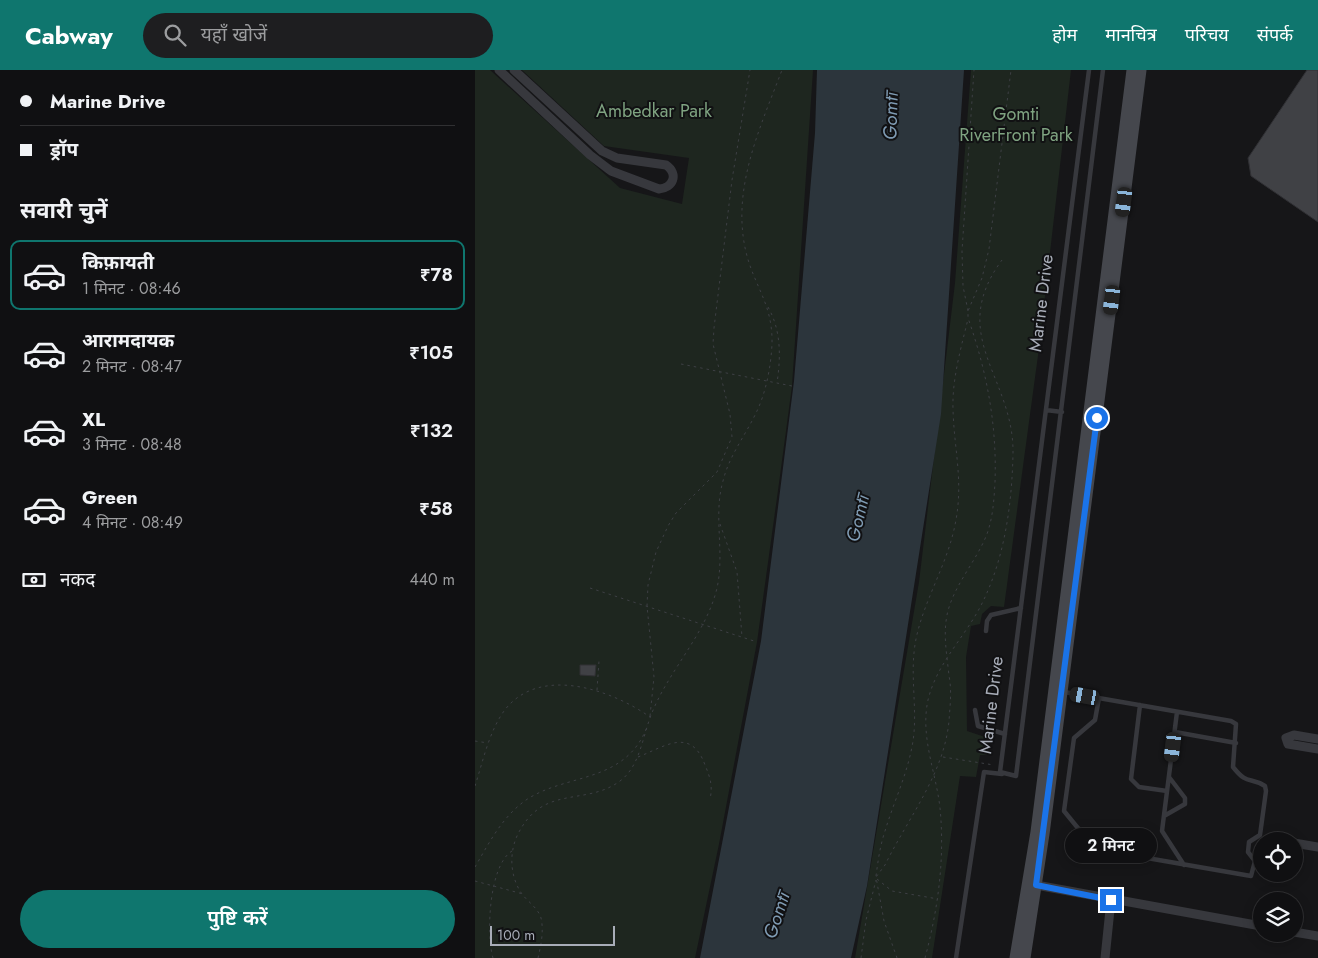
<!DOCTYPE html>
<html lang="hi">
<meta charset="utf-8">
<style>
body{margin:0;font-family:Jost,"Noto Sans Devanagari",sans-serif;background:#1e1e20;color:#f1f3f6;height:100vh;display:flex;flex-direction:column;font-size:19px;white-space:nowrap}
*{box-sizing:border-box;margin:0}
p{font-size:16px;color:#9c9d9f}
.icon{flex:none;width:28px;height:28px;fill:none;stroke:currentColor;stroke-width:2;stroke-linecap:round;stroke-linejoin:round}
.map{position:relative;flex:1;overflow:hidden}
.panel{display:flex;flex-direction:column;background:#101012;width:475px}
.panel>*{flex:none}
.banner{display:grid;align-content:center;height:110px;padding:0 20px;background:#101012}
.tools{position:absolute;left:778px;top:762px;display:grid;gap:10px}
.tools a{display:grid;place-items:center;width:50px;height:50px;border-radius:50%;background:#101012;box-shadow:0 2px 12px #0003,0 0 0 1px #303032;font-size:25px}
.scale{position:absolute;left:15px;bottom:12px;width:125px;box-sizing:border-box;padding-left:5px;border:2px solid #a8adb8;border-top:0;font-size:14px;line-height:18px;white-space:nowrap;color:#a8adb8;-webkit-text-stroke:4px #111113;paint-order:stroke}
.end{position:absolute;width:22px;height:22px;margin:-11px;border:6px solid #1a73e8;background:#fff;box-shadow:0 0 0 2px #fff}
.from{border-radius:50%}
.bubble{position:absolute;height:35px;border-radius:18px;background:#101012;box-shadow:0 2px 12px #0003,0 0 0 1px #303032;font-size:16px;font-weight:600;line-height:35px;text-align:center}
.car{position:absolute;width:15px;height:30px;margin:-15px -8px;border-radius:6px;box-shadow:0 0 4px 1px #0007;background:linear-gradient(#222 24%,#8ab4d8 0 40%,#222 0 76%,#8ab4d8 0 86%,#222 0)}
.banner b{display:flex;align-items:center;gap:18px;height:48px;font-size:19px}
.banner b+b{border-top:1px solid #303032}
.banner i{width:12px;height:12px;background:#f1f3f6}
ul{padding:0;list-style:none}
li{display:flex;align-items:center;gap:15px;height:70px;margin:0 10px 8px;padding:0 10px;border:2px solid transparent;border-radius:10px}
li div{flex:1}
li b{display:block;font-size:19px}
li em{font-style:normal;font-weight:600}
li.current{border-color:#0f766e}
li>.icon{width:45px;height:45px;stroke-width:1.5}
h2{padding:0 20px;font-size:22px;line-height:60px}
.pay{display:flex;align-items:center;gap:12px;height:55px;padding:0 20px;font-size:19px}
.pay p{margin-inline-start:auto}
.cta{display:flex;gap:10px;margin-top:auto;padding:10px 20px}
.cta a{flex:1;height:58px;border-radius:30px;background:#0f766e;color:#fff;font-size:20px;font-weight:600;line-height:58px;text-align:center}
header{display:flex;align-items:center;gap:30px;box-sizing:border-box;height:70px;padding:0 25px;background:#0f766e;color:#fff}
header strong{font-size:24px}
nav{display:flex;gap:28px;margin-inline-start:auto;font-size:18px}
.search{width:350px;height:45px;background:#1e1e20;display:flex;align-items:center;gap:12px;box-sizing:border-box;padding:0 18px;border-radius:28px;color:#9c9d9f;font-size:19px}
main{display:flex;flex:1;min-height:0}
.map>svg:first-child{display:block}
.green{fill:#1e261f}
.water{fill:#2c353c}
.building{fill:#404145;stroke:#303034}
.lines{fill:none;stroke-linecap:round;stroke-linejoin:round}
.path{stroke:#3d3f44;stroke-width:1;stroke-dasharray:2.5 4;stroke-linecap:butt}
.lane{stroke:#37383d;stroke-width:4.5}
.street{stroke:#37383d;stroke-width:9}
.secondary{stroke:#45474d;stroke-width:11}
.route{stroke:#1a73e8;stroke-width:6}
.labels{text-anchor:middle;stroke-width:4;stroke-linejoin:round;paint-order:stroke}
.park-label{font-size:18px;fill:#7fa381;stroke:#111113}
.street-label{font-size:18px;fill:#a8adb8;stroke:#111113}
.water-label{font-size:19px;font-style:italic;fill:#7f9bb3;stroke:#111113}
</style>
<header>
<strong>Cabway</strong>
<div class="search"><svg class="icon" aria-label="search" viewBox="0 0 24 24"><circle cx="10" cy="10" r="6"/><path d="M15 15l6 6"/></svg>यहाँ खोजें</div>
<nav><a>होम</a><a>मानचित्र</a><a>परिचय</a><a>संपर्क</a></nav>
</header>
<main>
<section class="panel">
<div class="banner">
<b><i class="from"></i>Marine Drive</b>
<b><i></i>ड्रॉप</b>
</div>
<h2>सवारी चुनें</h2>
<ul>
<li class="current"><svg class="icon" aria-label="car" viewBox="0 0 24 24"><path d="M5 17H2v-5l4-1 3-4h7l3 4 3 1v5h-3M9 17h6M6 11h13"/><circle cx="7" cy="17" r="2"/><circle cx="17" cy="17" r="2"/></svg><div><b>किफ़ायती</b><p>1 मिनट · 08:46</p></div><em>₹78</em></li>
<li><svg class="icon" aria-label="car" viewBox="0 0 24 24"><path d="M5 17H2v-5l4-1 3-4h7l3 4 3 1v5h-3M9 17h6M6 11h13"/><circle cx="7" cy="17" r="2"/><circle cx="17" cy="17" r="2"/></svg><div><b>आरामदायक</b><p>2 मिनट · 08:47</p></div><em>₹105</em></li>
<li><svg class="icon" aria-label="car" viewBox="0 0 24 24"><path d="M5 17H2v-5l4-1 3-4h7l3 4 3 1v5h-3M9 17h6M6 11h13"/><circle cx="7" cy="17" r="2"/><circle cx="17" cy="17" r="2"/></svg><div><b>XL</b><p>3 मिनट · 08:48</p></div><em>₹132</em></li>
<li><svg class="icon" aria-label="car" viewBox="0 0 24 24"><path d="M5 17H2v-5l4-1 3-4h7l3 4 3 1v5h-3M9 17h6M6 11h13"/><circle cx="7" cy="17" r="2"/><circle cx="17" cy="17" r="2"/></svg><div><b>Green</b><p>4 मिनट · 08:49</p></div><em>₹58</em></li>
</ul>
<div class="pay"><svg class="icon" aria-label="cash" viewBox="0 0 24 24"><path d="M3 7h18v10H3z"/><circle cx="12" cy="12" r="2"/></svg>नकद<p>440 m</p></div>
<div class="cta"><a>पुष्टि करें</a></div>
</section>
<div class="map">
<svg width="843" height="888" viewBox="0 0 843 888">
<rect width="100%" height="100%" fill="#161618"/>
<path class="green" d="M0 0H15L145 118 207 134 214 88 129 76 47 0H338L317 316 304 413 282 572 244 774 220 888H0Z
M496 0H596L564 278 529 537 516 536 507 544 505 554 496 556 491 587 492 661 510 667 513 673 512 685H505L501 707 485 706 457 888H380L444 512 480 213Z"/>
<path class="water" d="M342 0H489L466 344 392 816 376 888H225L286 571 319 311 340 63Z"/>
<path class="building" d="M832 0H843V152L776 106 773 88Z
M105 595H121L120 606 105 605Z"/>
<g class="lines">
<path class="path" d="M293 237C306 260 306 286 302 313
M493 241 488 216 487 181 499 0
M206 294 317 316
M245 454 262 502 267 567
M115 518 282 572
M122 620 124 591
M175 646 179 607 172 536 173 515 181 482 193 456 201 443 242 402 257 367 255 344 238 274 239 258 257 110 275 0
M0 671 13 673
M163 687C189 677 216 656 230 695 235 707 238 716 235 729
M468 687 519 695
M0 716C8 691 14 662 29 641 64 594 137 620 175 647
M0 797C14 773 27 747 51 730 91 703 150 714 172 657
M401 806C403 791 405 776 410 761 419 731 433 703 438 671 443 638 434 604 441 569 449 530 472 495 480 455 489 412 479 380 478 339 477 309 486 278 493 249
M402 809 417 821 463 829
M0 811 48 824
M18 888C11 864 14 795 37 781
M63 888C66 875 69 861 66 848 63 838 53 832 47 824 35 807 34 784 42 766 67 713 110 737 145 711 164 697 167 670 175 648 191 603 231 565 242 518 250 482 238 446 248 411 254 386 270 366 281 343 291 323 296 296 297 274 298 234 279 216 271 182 256 119 285 58 307 0
M386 888 391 850 401 810
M422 888 409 851 401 807 410 795C433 748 469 704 474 651 475 636 477 620 474 606 472 585 468 566 472 545 478 516 501 492 512 464 518 447 519 430 520 412 522 355 512 302 493 248V241L507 208 514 179 536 0
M450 888C463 839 470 789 465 738 461 702 445 667 453 630 461 596 486 571 503 541 529 494 537 436 538 383 539 307 471 266 527 190"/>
<path class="lane" d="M614 0 525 702 541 706 628 0
M571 340 587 342
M511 561 512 551 516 545 546 538
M589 622 756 651 761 654 758 697C773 716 774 706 790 716L791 721 785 765 774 772 773 782 780 791 776 806 620 779 589 741 599 668 620 650 624 628
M665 635 656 709 664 717 692 721
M500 640 503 656 530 664
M702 642 687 761 709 795
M700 662 761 673
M689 746 710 734V728L694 707
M481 888 509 702 527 704"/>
<path class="street" d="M24 0 115 85 136 101 184 119C198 118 204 104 191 95L142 88 127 81 39 0
M843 669 819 665 811 668 813 674 843 679
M798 769 811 771
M819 773 843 777
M561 815 786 856
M819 862 843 866
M630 888 636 830"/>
<path class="secondary" d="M540 888 561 762 657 0
M550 888 569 764 666 0"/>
</g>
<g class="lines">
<path class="route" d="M622 348 561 815 636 830"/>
</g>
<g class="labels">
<g class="park-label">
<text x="179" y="47">Ambedkar Park</text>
<text x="541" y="50">Gomti<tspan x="541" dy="21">RiverFront Park</tspan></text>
</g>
<g class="street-label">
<text transform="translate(566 233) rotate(-83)" y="6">Marine Drive</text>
<text transform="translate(516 635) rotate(-83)" y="6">Marine Drive</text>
</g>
<g class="water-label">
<text transform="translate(415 46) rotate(-88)" y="7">Gomtī</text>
<text transform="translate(382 448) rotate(-77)" y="7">Gomtī</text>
<text transform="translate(301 845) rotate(-72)" y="7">Gomtī</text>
</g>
</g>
</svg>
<div class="tools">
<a><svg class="icon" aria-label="locate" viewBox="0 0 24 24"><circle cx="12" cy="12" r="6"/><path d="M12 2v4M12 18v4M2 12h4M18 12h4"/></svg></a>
<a><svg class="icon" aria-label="layers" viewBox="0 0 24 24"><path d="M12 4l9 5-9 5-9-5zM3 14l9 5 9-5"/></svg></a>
</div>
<div class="scale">100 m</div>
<i class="end from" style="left:622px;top:348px"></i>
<i class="end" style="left:636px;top:830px"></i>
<div class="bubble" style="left:590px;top:758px;width:92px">2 मिनट</div>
<i class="car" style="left:649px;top:132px;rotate:187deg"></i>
<i class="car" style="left:637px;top:230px;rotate:187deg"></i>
<i class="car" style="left:610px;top:626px;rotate:280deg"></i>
<i class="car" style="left:698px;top:677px;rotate:187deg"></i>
</div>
</main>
